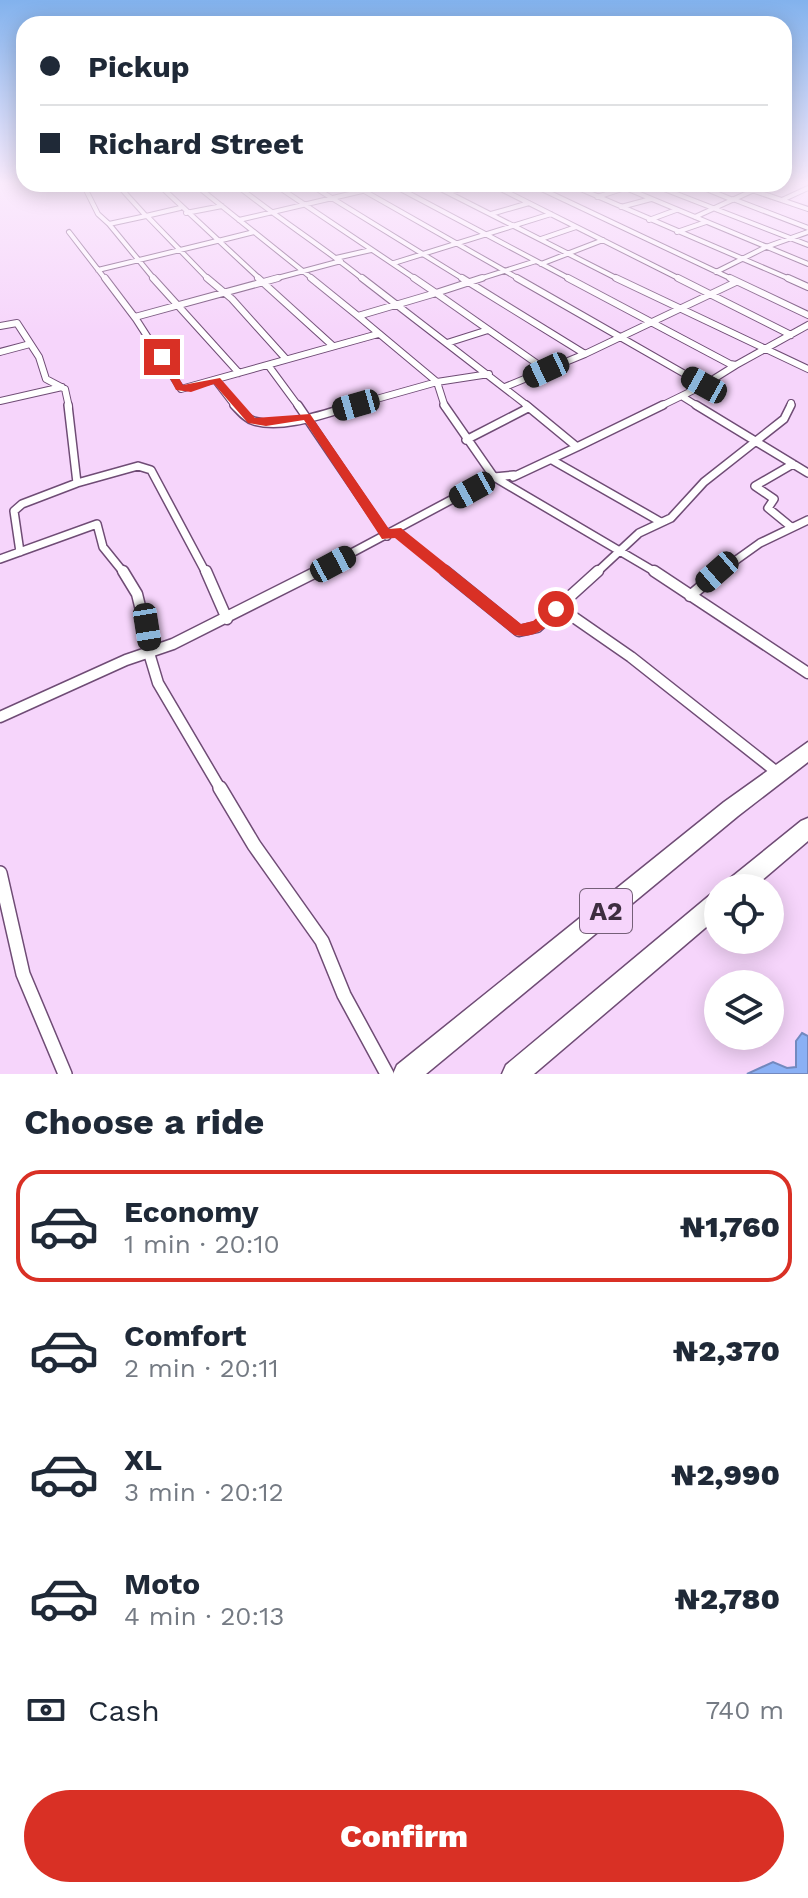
<!DOCTYPE html>
<meta charset="utf-8">
<style>
body{margin:0;font-family:"Work Sans",sans-serif;background:#f6f6f7;color:#1f2937;height:100vh;display:flex;flex-direction:column;font-size:30px;white-space:nowrap}
*{box-sizing:border-box;margin:0}
p{font-size:26px;color:#747a83}
.icon{flex:none;width:44px;height:44px;fill:none;stroke:currentColor;stroke-width:2;stroke-linecap:round;stroke-linejoin:round}
.map{position:relative;height:1074px;overflow:hidden}
.drawer{display:flex;flex-direction:column;background:#fff;flex:1}
.drawer>*{flex:none}
.guide{position:absolute;left:16px;top:16px;width:776px;height:176px;border-radius:24px;box-shadow:0 4px 20px #0003;display:grid;align-content:center;height:176px;padding:0 24px;background:#fff}
.buttons{position:absolute;left:704px;top:874px;display:grid;gap:16px}
.buttons a{display:grid;place-items:center;width:80px;height:80px;border-radius:50%;background:#fff;box-shadow:0 4px 20px #0003;font-size:40px}
.end{position:absolute;width:36px;height:36px;margin:-18px;border:10px solid #d93025;background:#fff;box-shadow:0 0 0 4px #fff}
.from{border-radius:50%}
.car{position:absolute;width:24px;height:48px;margin:-24px -12px;border-radius:10px;box-shadow:0 0 6px 2px #0007;background:linear-gradient(#222 24%,#8ab4d8 0 40%,#222 0 76%,#8ab4d8 0 86%,#222 0)}
.guide b{display:flex;align-items:center;gap:28px;height:76px;font-size:30px}
.guide b+b{border-top:2px solid #e0e1e3}
.guide i{width:20px;height:20px;background:#1f2937}
ul{padding:0;list-style:none}
li{display:flex;align-items:center;gap:24px;height:112px;margin:0 16px 12px;padding:0 8px;border:4px solid transparent;border-radius:24px}
li div{flex:1}
li b{display:block;font-size:30px}
li em{font-style:normal;font-weight:800}
li.on{border-color:#d93025}
li>.icon{width:72px;height:72px;stroke-width:1.5}
h2{padding:0 24px;font-size:36px;line-height:96px}
.pay{display:flex;align-items:center;gap:20px;height:88px;padding:0 24px;font-size:30px}
.pay p{margin-inline-start:auto}
.button{display:flex;gap:16px;margin-top:auto;padding:16px 24px}
.button a{flex:1;height:92px;border-radius:48px;background:#d93025;color:#fff;font-size:32px;font-weight:800;line-height:92px;text-align:center}
.map>svg:first-child{display:block}
.water{fill:#8ab0f5;stroke:#7389bf;stroke-width:2}
.lines{fill:none;stroke-linecap:round;stroke-linejoin:round}
.minor-far4-casing{stroke:#6f4c75;stroke-width:6}
.minor-far3-casing{stroke:#6f4c75;stroke-width:8}
.minor-far2-casing{stroke:#6f4c75;stroke-width:10}
.minor-far1-casing{stroke:#6f4c75;stroke-width:13}
.minor-casing{stroke:#6f4c75;stroke-width:16}
.trunk-casing{stroke:#6f4c75;stroke-width:3}
.minor-far4{stroke:#fff;stroke-width:4}
.minor-far3{stroke:#fff;stroke-width:6}
.minor-far2{stroke:#fff;stroke-width:7}
.minor-far1{stroke:#fff;stroke-width:10}
.minor{stroke:#fff;stroke-width:13}
.trunk{fill:#fff;fill-rule:evenodd}
.route{fill:#d93025}
.labels{text-anchor:middle;stroke-width:6;stroke-linejoin:round;paint-order:stroke}
.shield{fill:#f6d5fb;stroke:#756078;stroke-width:2}
.shield-label{font-size:26px;font-weight:bold;fill:#3e2e40}
</style>
<div class="map">
<svg width="808" height="1074" viewBox="0 0 808 1074">
<rect width="100%" height="100%" fill="#f6d5fb"/>
<path class="water" d="M802 1033 808 1036V1074H747L773 1062 787 1068 796 1067V1041Z"/>
<g class="lines">
<defs>
<path id="minor-far4" d="M83 184 98 214 109 224 146 216
M117 184 146 216 180 208
M158 184 261 280
M235 184C277 218 322 246 364 280
M235 184 203 191 314 280
M274 184 417 280
M309 184 465 280
M352 184 521 280
M391 184 572 280
M431 184 620 280
M491 184 682 280
M531 184 734 280
M569 184 792 280
M616 184 808 264
M672 184 664 189 808 245
M694 184 733 200
M734 184 808 209
M448 192 483 184
M597 197 625 188
M733 199 808 228
M782 200 808 188
M621 207 651 199
M186 213 222 206
M491 214 529 203
M147 216 209 280
M695 217 767 184
M239 220 392 184
M649 220 676 210
M109 224 155 280
M69 232 106 280
M677 232 706 222
M541 239 576 227
M218 241 254 232
M336 258 371 250
M394 263 551 214
M541 264 603 240
M98 270 217 241
M716 272 766 247 808 232
M270 280 341 261
M476 280 536 261"/>
<path id="minor-far3" d="M105 278 136 319 181 389 378 334
M153 278 239 373
M207 278 232 299 286 359
M258 278 333 346
M311 278 358 316 436 293 414 278
M362 278 529 407
M462 278 585 354 736 282
M482 278 436 293 546 370
M517 278 704 385 736 365
M568 278 730 364 736 365 808 325
M616 278 808 369
M678 278 791 335
M730 278 808 315
M788 278 808 287
M358 316 437 382 445 407
M135 317 278 278
M0 326 17 323 39 357 46 379 65 389 69 407
M447 343 488 330
M0 352 30 344
M268 365 299 407
M216 381 236 407
M505 387 585 354
M683 397 699 407
M0 401 62 387
M348 407 437 382 489 374
M659 407 704 385
M790 407 791 403"/>
<path id="minor-far2" d="M234 405C240 411 246 419 254 421 284 430 326 413 355 405
M298 405 387 536
M444 405 494 477 657 573
M526 405 577 447 663 405
M696 405 808 473
M466 440 528 408
M552 460 659 521
M513 477 577 447
M77 483 138 466 151 470 206 573
M790 526 768 508 774 499 755 486 793 464
M396 531 447 573
M20 552 14 511 22 504 77 483 68 405
M0 559 97 524 103 547 124 573
M314 573 494 477 514 475
M596 573 639 533 671 518 704 482 784 419 791 405
M718 573 760 543 808 520"/>
<path id="minor-far1" d="M123 571 137 594 151 651
M206 571 227 619
M445 571 519 631 537 627 556 609 569 614 631 657 778 773
M654 571 808 673
M690 596 720 571
M556 609 598 571
M149 653 158 683 221 790
M0 717 126 660 173 644 318 571"/>
<path id="minor" d="M220 788 254 845 322 941 344 995 387 1074
M0 873 23 974 65 1074"/>
<path id="trunk" d="M808 742V762L738 816 426 1074H393L397 1065 724 802Z
M808 818V841L753 888H725L728 880 801 821Z
M718 892V917L534 1074H502L506 1065 710 895Z"/>
</defs>
<use href="#minor-far4" class="minor-far4-casing"/>
<use href="#minor-far3" class="minor-far3-casing"/>
<use href="#minor-far2" class="minor-far2-casing"/>
<use href="#minor-far1" class="minor-far1-casing"/>
<use href="#minor" class="minor-casing"/>
<use href="#trunk" class="trunk-casing"/>
<use href="#minor-far4" class="minor-far4"/>
<use href="#minor-far3" class="minor-far3"/>
<use href="#minor-far2" class="minor-far2"/>
<use href="#minor-far1" class="minor-far1"/>
<use href="#minor" class="minor"/>
<use href="#trunk" class="trunk"/>
</g>
<linearGradient id="sky" x2="0" y2="1"><stop stop-color="#82b2ed"/><stop offset="0.55" stop-color="#fbecfd"/><stop offset="1" stop-color="#fbecfd" stop-opacity="0"/></linearGradient>
<rect width="808" height="333" fill="url(#sky)"/>
<path class="route" d="M158 355H165L183 385 220 378 255 418 310 414 389 529 401 528 521 624 533 621 556 603 561 605V614C547 627 534 640 514 635L395 538 382 539 304 420 266 426 248 423 214 384 191 392 176 390Z"/>
<g class="labels">
<rect class="shield" x="580" y="889" width="52" height="44" rx="6"/>
<g class="shield-label">
<text x="606" y="920">A2</text>
</g>
</g>
</svg>
<div class="buttons">
<a><svg class="icon" aria-label="locate" viewBox="0 0 24 24"><circle cx="12" cy="12" r="6"/><path d="M12 2v4M12 18v4M2 12h4M18 12h4"/></svg></a>
<a><svg class="icon" aria-label="layers" viewBox="0 0 24 24"><path d="M12 4l9 5-9 5-9-5zM3 14l9 5 9-5"/></svg></a>
</div>
<i class="end from" style="left:556px;top:609px"></i>
<i class="end" style="left:162px;top:357px"></i>
<i class="car" style="left:546px;top:370px;rotate:245deg"></i>
<i class="car" style="left:704px;top:385px;rotate:299deg"></i>
<i class="car" style="left:356px;top:405px;rotate:254deg"></i>
<i class="car" style="left:472px;top:490px;rotate:241deg"></i>
<i class="car" style="left:333px;top:564px;rotate:62deg"></i>
<i class="car" style="left:717px;top:572px;rotate:229deg"></i>
<i class="car" style="left:147px;top:627px;rotate:171deg"></i>
<div class="guide">
<b><i class="from"></i>Pickup</b>
<b><i></i>Richard Street</b>
</div>
</div>
<section class="drawer">
<h2>Choose a ride</h2>
<ul>
<li class="on"><svg class="icon" aria-label="car" viewBox="0 0 24 24"><path d="M5 17H2v-5l4-1 3-4h7l3 4 3 1v5h-3M9 17h6M6 11h13"/><circle cx="7" cy="17" r="2"/><circle cx="17" cy="17" r="2"/></svg><div><b>Economy</b><p>1 min · 20:10</p></div><em>₦1,760</em></li>
<li><svg class="icon" aria-label="car" viewBox="0 0 24 24"><path d="M5 17H2v-5l4-1 3-4h7l3 4 3 1v5h-3M9 17h6M6 11h13"/><circle cx="7" cy="17" r="2"/><circle cx="17" cy="17" r="2"/></svg><div><b>Comfort</b><p>2 min · 20:11</p></div><em>₦2,370</em></li>
<li><svg class="icon" aria-label="car" viewBox="0 0 24 24"><path d="M5 17H2v-5l4-1 3-4h7l3 4 3 1v5h-3M9 17h6M6 11h13"/><circle cx="7" cy="17" r="2"/><circle cx="17" cy="17" r="2"/></svg><div><b>XL</b><p>3 min · 20:12</p></div><em>₦2,990</em></li>
<li><svg class="icon" aria-label="car" viewBox="0 0 24 24"><path d="M5 17H2v-5l4-1 3-4h7l3 4 3 1v5h-3M9 17h6M6 11h13"/><circle cx="7" cy="17" r="2"/><circle cx="17" cy="17" r="2"/></svg><div><b>Moto</b><p>4 min · 20:13</p></div><em>₦2,780</em></li>
</ul>
<div class="pay"><svg class="icon" aria-label="cash" viewBox="0 0 24 24"><path d="M3 7h18v10H3z"/><circle cx="12" cy="12" r="2"/></svg>Cash<p>740 m</p></div>
<div class="button"><a>Confirm</a></div>
</section>
